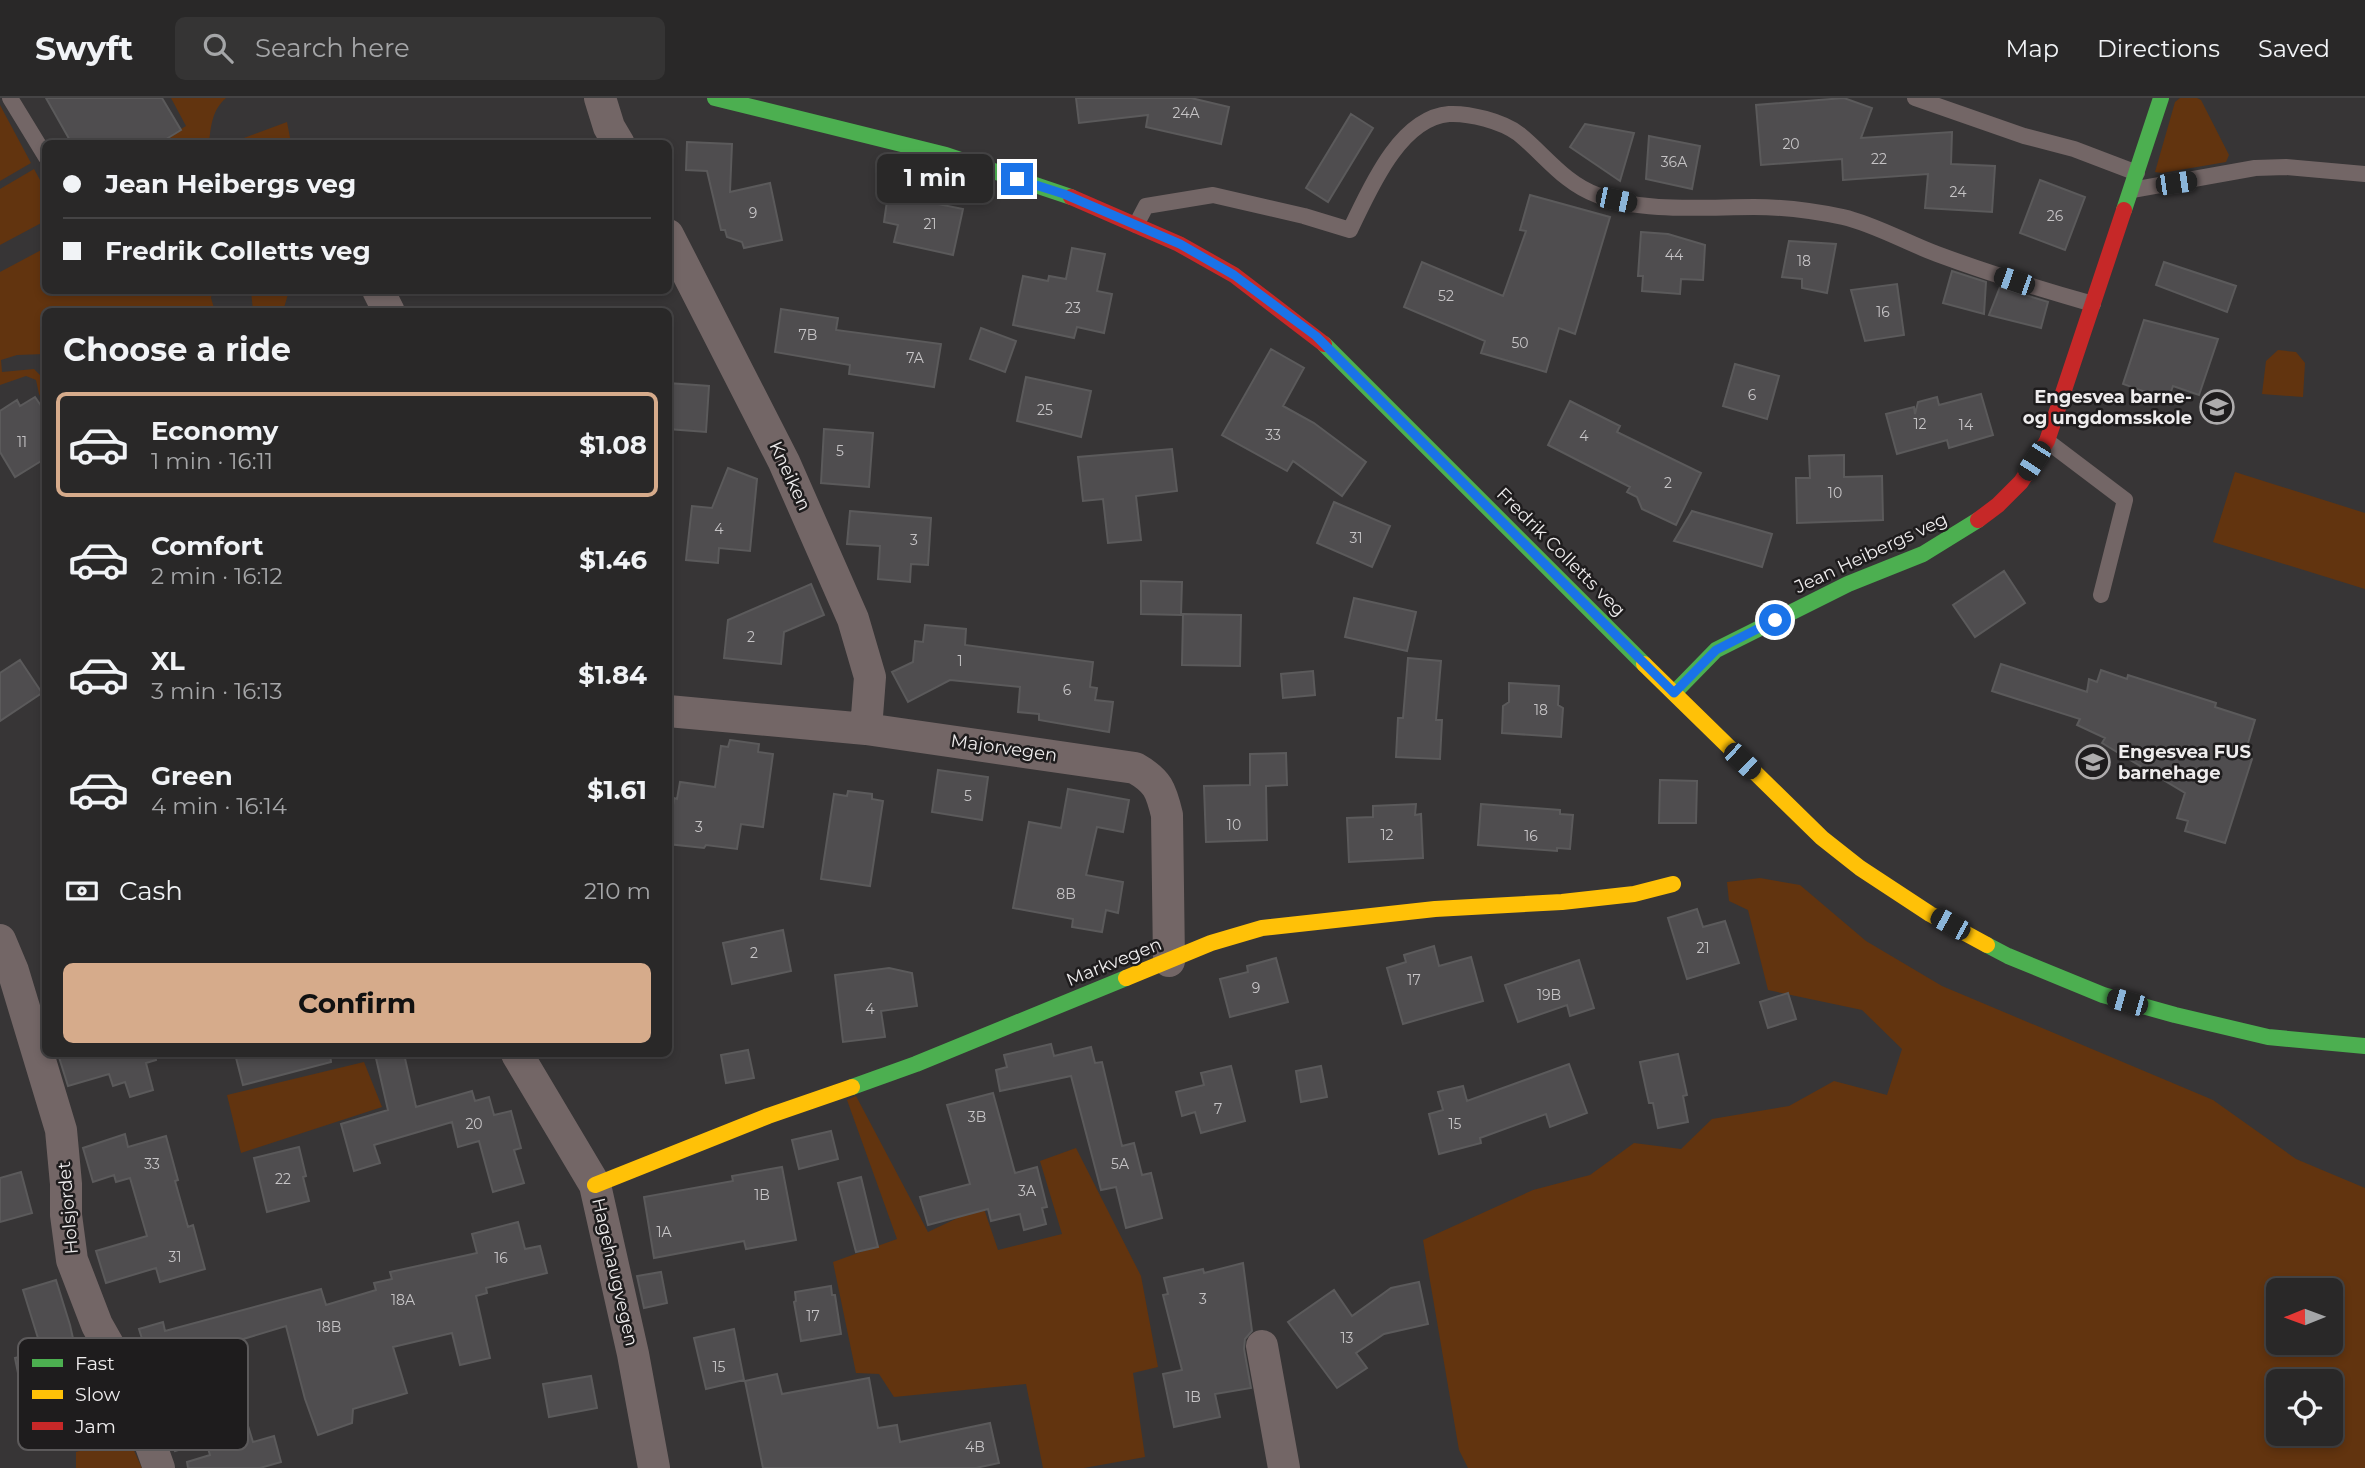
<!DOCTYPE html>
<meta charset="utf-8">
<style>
body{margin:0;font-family:Montserrat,sans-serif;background:#353434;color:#f1f3f6;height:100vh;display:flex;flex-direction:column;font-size:26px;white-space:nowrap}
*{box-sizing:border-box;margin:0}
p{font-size:23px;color:#a5a6a8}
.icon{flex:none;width:38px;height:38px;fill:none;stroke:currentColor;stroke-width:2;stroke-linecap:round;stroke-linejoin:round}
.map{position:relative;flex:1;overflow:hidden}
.panel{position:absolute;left:42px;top:210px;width:630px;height:749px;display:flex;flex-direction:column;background:#292828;border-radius:10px;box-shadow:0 4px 10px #0003,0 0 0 2px #454445}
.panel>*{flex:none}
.banner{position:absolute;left:42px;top:42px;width:630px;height:154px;border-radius:10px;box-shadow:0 4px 10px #0003,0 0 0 2px #454445;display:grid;align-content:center;height:154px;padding:0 21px;background:#292828}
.needle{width:46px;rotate:269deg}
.controls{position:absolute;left:2266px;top:1180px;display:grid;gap:14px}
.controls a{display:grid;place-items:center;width:77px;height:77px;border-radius:10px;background:#292828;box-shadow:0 4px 10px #0003,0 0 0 2px #454445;font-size:35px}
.end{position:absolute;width:32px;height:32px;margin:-16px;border:9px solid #1a73e8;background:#fff;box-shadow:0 0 0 4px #fff}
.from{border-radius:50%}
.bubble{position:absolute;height:49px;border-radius:10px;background:#292828;box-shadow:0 4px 10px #0003,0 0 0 2px #454445;font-size:23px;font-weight:700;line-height:49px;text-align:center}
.car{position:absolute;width:21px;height:42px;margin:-21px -10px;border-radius:9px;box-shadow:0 0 5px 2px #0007;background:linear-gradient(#222 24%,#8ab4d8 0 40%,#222 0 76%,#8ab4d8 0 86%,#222 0)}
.banner b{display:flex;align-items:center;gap:24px;height:66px;font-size:26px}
.banner b+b{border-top:2px solid #454445}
.banner i{width:18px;height:18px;background:#f1f3f6}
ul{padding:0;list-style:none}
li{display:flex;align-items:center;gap:21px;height:105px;margin:0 14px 10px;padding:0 7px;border:4px solid transparent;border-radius:10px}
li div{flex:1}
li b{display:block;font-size:26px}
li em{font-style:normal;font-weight:700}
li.on{border-color:#d6ab8b}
li>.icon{width:63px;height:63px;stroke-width:1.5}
h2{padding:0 21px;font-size:32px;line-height:84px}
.pay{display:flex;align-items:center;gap:18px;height:77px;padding:0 21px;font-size:26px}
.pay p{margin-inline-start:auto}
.action{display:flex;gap:14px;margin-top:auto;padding:14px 21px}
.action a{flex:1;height:80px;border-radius:10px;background:#d6ab8b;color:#111;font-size:28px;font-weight:700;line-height:80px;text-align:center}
header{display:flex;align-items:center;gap:42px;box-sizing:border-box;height:98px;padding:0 35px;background:#292828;border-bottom:2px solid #454445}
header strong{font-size:33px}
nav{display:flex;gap:38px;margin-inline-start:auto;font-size:24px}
.search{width:490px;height:63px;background:#353434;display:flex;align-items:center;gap:18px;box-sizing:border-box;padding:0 24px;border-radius:10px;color:#a5a6a8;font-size:26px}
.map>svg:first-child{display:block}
.green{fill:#62340f;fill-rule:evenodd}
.building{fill:#4f4d4f;stroke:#5b5a5b;stroke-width:2}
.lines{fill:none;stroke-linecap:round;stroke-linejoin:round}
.lane{stroke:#736666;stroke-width:16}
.street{stroke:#736666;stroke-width:32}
.fast{stroke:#4caf50;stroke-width:16}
.slow{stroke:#ffc107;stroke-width:16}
.jam{stroke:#c62828;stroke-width:16}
.route{stroke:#1a73e8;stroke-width:9}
.labels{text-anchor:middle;stroke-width:5;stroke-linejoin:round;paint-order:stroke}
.number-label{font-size:14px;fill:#c6c4c6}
.poi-label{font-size:18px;font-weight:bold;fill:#eeeced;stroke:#1e1c1d;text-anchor:end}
.street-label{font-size:18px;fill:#eeeced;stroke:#1e1c1d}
.key{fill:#1e1c1d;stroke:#5c5a5b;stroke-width:2}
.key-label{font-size:19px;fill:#eeeced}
</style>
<header>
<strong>Swyft</strong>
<div class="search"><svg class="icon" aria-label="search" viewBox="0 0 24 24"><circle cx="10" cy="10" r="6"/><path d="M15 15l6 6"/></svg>Search here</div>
<nav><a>Map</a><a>Directions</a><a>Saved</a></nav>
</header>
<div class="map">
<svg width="2365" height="1370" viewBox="0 0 2365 1370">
<rect width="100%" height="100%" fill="#373536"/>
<path class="green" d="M171 0H226C212 12 211 28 209 45L155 46 186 28Z
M2180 0H2197L2201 2 2229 57 2226 64 2162 75 2155 74 2175 4Z
M0 7 31 65 0 83Z
M287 24 291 45H230Z
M34 71 45 91V123L0 147V91Z
M45 150 46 192 212 193 211 200 214 210 211 214H46L45 256 17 257 1 262 2 274 34 271 45 282V307L39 296 36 282 26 278 0 287V174Z
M251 193H289L283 213H253Z
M2278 252 2296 254 2305 265 2303 299 2262 296 2266 263Z
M2235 374 2365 415V491L2213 444Z
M1760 780 1800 787 1866 843 1942 888 2213 1002 2296 1061 2365 1090V1370H1468L1459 1352 1423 1142 1533 1092 1590 1077 1634 1045 1681 1051 1712 1021 1789 1008 1834 983 1887 997 1902 951 1862 912 1768 892 1748 812 1729 803 1727 784ZM2278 1192H2331V1244H2278ZM2278 1283H2331V1335H2278Z
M364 964 382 1009 241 1055 227 997Z
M856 998 928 1134 983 1108 998 1152 1062 1136 1040 1063 1076 1050 1141 1178 1158 1269 1133 1275 1145 1359 1084 1370H1043L1026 1286 894 1299 879 1276 856 1275 833 1164 897 1141 847 1002Z
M129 1342 142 1370H76V1354L112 1343Z"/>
<path class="building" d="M46 0H162L181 32 158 46H72Z
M1076 0H1191L1229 9 1221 46 1146 29 1148 17 1079 25Z
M1844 0 1872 10 1861 40 1952 34 1951 66 1995 68 1992 114 1925 110 1928 76 1843 82 1842 61 1761 67 1756 7Z
M1351 16 1373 30 1328 104 1306 90Z
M1585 26 1634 35 1620 83 1570 49Z
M1649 38 1700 48 1692 91 1646 81Z
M687 44 732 46 730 94 770 85 782 142 744 150 742 144 727 139 725 132H721L707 73 686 72Z
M2040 82 2085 99 2065 152 2020 135Z
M888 96 963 111 953 157 894 144 898 127 884 124Z
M1530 97 1610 119 1575 236 1559 230 1546 274 1481 255 1485 243 1404 209 1422 164 1503 198 1526 133 1520 132Z
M1641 134 1668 136 1705 147 1703 182 1681 181 1680 196 1642 193 1643 178H1638Z
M1789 143 1836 146 1827 195 1802 190V181L1782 179Z
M1072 150 1105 156 1097 193 1112 196 1104 235 1077 229 1074 240 1013 227 1023 178 1048 183 1049 178 1066 181Z
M2164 164 2236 188 2227 214 2156 187Z
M1952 173 1986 184 1984 216 1943 205Z
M1897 186 1904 237 1865 243 1851 192Z
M2000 189 2048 204 2041 230 1989 217Z
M781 211 838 220 836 232 941 246 934 289 849 276 850 267 775 254Z
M2144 222 2218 241 2199 297 2173 288 2168 302 2123 286Z
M981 230 1016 243 1005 274 970 261Z
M1271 251 1304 270 1283 308 1314 325 1366 364 1342 398 1293 363 1287 373 1222 337Z
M1735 266 1779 278 1767 321 1723 308Z
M1026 279 1091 293 1081 339 1017 323Z
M668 285 709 288 706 334 668 331Z
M1981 296 1993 337 1949 350 1947 342 1897 356 1886 316 1914 309 1915 316 1918 304 1937 299 1939 307Z
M35 299 46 315V360L15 379 0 354V313L17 302 20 308Z
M1570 303 1620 328 1617 334 1701 375 1676 427 1642 411 1637 399 1627 394 1630 389 1548 347Z
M824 331 873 335 869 389 821 385Z
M1172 351 1177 393 1136 398 1141 442 1108 445 1103 401 1083 403 1078 359Z
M1844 357V379L1882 378 1883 422 1797 425 1796 380H1810L1809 358Z
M728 370 757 381 750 453 719 450 718 465 686 462 692 408 712 410Z
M1334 404 1390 428 1372 469 1317 445Z
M850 413 931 420 928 467 911 466 910 484 878 481 880 448 847 446Z
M1692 413 1772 436 1762 469 1674 443Z
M2004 473 2025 505 1975 539 1953 507Z
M1141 483 1182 484 1181 517 1141 516Z
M811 486 824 517 784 534 781 566 724 560 728 522Z
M1354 500 1416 514 1407 553 1345 539Z
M1183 516 1241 517 1240 568 1182 567Z
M925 527 966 531 965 547 1093 564 1090 589 1097 590 1095 602 1113 604 1109 634 1039 622V616L1018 614 1020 589 950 582 908 604 892 574 913 564 915 543 923 544Z
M1408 560 1441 563 1436 622H1442L1440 661 1396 659 1398 620H1403Z
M20 562 42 595 0 623V575Z
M2001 566 2087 594 2089 581 2097 584 2101 572 2127 581 2128 577 2216 605 2215 609 2255 622 2244 658 2252 661 2225 745 2185 733 2188 723 2177 720 2185 695 2102 645 2105 640 2077 627 2080 621 1992 593Z
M1313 573 1315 597 1283 600 1281 576Z
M1509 585 1559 588 1558 607 1563 610 1561 639 1502 635 1503 608 1509 604Z
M730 642 759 646 758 654 773 656 763 729 741 726 737 751 706 747 704 750 668 746 674 700 677 701 680 684 715 689 721 648 728 649Z
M1286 655 1287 687 1266 688 1267 742 1206 744 1204 688 1250 687V656Z
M938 672 988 679 982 722 932 714Z
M1660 682 1697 683 1696 725H1659Z
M1068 691 1129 702 1123 734 1097 729 1086 777 1123 784 1118 815 1106 812 1102 834 1072 829 1073 821 1013 810 1029 724 1061 730Z
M848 693 872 696V701L883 703 870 788 821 781 834 696 847 698Z
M1416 706 1415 717 1421 716 1423 760 1349 764 1347 720 1373 719V708Z
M1481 706 1560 712V716L1573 717 1570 751 1557 750V753L1478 747Z
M1697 811 1703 829 1725 823 1739 865 1687 881 1668 820Z
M783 832 791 873 732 886 723 845Z
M1434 848 1439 868 1471 859 1483 903 1403 926 1387 870 1406 864 1404 857Z
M1276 860 1288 904 1230 919 1220 881 1248 874 1247 868Z
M1579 862 1594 910 1570 918 1567 907 1518 924 1505 887Z
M889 870 912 875 917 908 881 913 885 939 843 944 835 877Z
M1788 895 1796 921 1768 930 1760 904Z
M1051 946 1054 958 1091 949 1095 965 1102 964 1122 1048 1134 1045 1142 1077 1151 1075 1162 1120 1126 1130 1116 1089 1101 1092 1071 978 1000 993 996 972 1007 969 1004 957Z
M748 952 754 980 726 985 721 957Z
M58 956H155L156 962 146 965 153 992 130 999 125 984 113 988 109 976 68 988Z
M235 956H330L331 964 243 987Z
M375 956H404L416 1009 472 993 475 1003 489 999 494 1017 511 1013 521 1050 514 1052 524 1085 493 1094 479 1043 458 1049 452 1024 374 1047 380 1065 354 1073 341 1026 388 1012Z
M1678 956 1687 997 1683 998 1688 1024 1658 1030 1653 1005H1649L1640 964Z
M1569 966 1587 1015 1550 1029 1546 1016 1480 1040 1481 1045 1439 1056 1429 1016 1443 1012 1438 994 1463 988 1467 1003Z
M1231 968 1245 1023 1201 1035 1195 1014 1182 1018 1176 994 1204 987 1201 975Z
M1321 968 1327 999 1301 1004 1296 973Z
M993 995 1015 1075 1037 1069 1047 1109 1042 1110 1046 1126 1024 1132 1020 1116 991 1123 988 1111 928 1127 920 1099 970 1086 947 1007Z
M831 1033 838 1061 799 1071 792 1042Z
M125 1036 128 1049 166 1038 178 1082 175 1083 188 1129 193 1127 205 1171 160 1184 156 1170 106 1185 96 1153 147 1138 130 1080 116 1084 114 1077 93 1084 83 1050Z
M299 1049 306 1078 303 1079 309 1103 267 1114 254 1060Z
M782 1069 796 1142 746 1151 744 1143 654 1160 644 1099 733 1083 732 1078Z
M21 1074 32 1115 0 1124V1080Z
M861 1079 878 1149 856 1154 838 1085Z
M518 1124 525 1151 540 1148 547 1175 486 1190 487 1195 476 1198 490 1260 460 1267 452 1235 393 1249 407 1295 353 1311 352 1325 318 1337 305 1301 286 1228 227 1246 231 1260 187 1273 183 1260 151 1270 139 1231 163 1224 165 1233 321 1191 326 1207 376 1192 374 1185 392 1181 390 1174 477 1155 472 1136Z
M1243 1165 1252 1233 1245 1241 1244 1251 1251 1290 1215 1296 1220 1319 1174 1329 1163 1276 1182 1272 1163 1197 1168 1196 1164 1180 1203 1171 1204 1175Z
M661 1174 667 1205 644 1210 637 1178Z
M56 1182 70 1227 81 1276 21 1290 15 1260 42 1253 23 1192Z
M1419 1184 1428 1226 1384 1236 1356 1255 1367 1270 1337 1290 1288 1224 1334 1192 1352 1218 1391 1190Z
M831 1188 832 1197H835L841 1236 801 1243 794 1204 796 1203 795 1194Z
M734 1231 744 1282 706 1291 694 1240Z
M777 1276 782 1296 869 1280 878 1330 897 1327 900 1344 990 1325 999 1365 976 1370H763L745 1283Z
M591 1278 597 1310 549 1319 543 1286Z
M227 1311 229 1319 244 1315 253 1344 274 1338 281 1364 260 1370H188L187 1364 210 1357 206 1344 175 1353 166 1321 194 1313 197 1320Z"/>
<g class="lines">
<path class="lane" d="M10 0 46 59
M1915 0 2024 38 2074 51 2137 75
M2132 92 2255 70 2286 69 2365 76
M1136 127 1146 108 1213 97 1304 118 1350 132C1369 93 1399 20 1449 16 1469 15 1502 23 1519 36 1545 57 1564 85 1597 97 1643 115 1705 109 1754 109 1784 109 1814 113 1843 119 1874 126 1907 145 1937 156 1988 175 2040 191 2093 206
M2047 343 2125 402 2101 497"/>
<path class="street" d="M600 0 609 29 619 46
M668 137 784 364 853 521 870 579 866 631
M378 192 389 214
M668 613 866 631 1135 670C1158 683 1161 692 1167 717L1169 863
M0 842 13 873 61 1032 66 1086V1117L72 1162 97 1227 127 1280 159 1370
M517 956 595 1087 633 1256 654 1370
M1262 1248 1284 1370"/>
<path class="fast" d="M715 0 946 57 1071 99
M2124 112 2161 0
M1324 246 1644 566
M1674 595 1716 552 1848 486 1923 456 1978 422
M1987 847 2008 858 2103 897 2175 917 2268 939 2365 948
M852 989 916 966 1126 880"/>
<path class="slow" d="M1644 566 1822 740 1860 770 1930 816 1987 847
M1126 880 1211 845 1262 830 1435 811 1562 804 1634 796 1673 786
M595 1087 768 1018 852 989"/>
<path class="jam" d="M1071 99 1179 146 1234 177 1324 246
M1978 422 1998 407 2021 384 2047 343 2124 112"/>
</g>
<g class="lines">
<path class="route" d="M1017 81 1064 96 1180 146 1234 177 1316 238 1674 595 1716 552 1775 522"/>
</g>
<defs>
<symbol id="school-ring" viewBox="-11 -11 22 22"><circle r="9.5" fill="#1e1c1d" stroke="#aeacad" stroke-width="1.5"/><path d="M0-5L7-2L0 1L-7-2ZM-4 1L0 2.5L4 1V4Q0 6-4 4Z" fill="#aeacad"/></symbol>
</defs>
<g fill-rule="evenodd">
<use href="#school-ring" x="2198" y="290" width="38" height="38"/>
<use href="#school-ring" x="2074" y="645" width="38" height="38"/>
</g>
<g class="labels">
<g class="number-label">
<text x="1186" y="20">24A</text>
<text x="1791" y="51">20</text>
<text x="1879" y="66">22</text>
<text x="1674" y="69">36A</text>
<text x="1958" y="99">24</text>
<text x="753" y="120">9</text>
<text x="2055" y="123">26</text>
<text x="930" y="131">21</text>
<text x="1674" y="162">44</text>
<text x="1804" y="168">18</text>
<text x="1446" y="203">52</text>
<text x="1073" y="215">23</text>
<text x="1883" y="219">16</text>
<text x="808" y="242">7B</text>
<text x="1520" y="250">50</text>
<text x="915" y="265">7A</text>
<text x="1752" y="302">6</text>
<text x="1045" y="317">25</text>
<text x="1920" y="331">12</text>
<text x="1966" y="332">14</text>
<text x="1273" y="342">33</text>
<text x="1584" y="343">4</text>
<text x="22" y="349">11</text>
<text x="840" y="358">5</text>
<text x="1668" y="390">2</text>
<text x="1835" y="400">10</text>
<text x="719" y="436">4</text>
<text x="1356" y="445">31</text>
<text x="914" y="447">3</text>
<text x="751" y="544">2</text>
<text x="960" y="568">1</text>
<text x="1067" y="597">6</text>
<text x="1541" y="617">18</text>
<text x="968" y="703">5</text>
<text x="1234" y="732">10</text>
<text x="699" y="734">3</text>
<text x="1387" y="742">12</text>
<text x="1531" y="743">16</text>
<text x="1066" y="801">8B</text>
<text x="1703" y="855">21</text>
<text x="754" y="860">2</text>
<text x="1414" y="887">17</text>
<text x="1256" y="895">9</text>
<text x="1549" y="902">19B</text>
<text x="870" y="916">4</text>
<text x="1218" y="1016">7</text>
<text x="977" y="1024">3B</text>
<text x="474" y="1031">20</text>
<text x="1455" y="1031">15</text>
<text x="152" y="1071">33</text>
<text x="1120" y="1071">5A</text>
<text x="283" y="1086">22</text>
<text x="1027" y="1098">3A</text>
<text x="762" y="1102">1B</text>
<text x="664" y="1139">1A</text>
<text x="175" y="1164">31</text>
<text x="501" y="1165">16</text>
<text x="1203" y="1206">3</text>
<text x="403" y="1207">18A</text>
<text x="813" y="1223">17</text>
<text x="329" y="1234">18B</text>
<text x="1347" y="1245">13</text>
<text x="719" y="1274">15</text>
<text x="1193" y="1304">1B</text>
<text x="975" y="1354">4B</text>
</g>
<g class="poi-label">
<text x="2192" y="305">Engesvea barne-<tspan x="2192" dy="21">og ungdomsskole</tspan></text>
<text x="2118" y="660" text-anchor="start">Engesvea FUS<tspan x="2118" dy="21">barnehage</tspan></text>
</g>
<g class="street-label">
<text transform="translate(790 378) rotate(65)" y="6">Kneiken</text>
<text transform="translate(1561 454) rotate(45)" y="6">Fredrik Colletts veg</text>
<text transform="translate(1871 455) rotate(-25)" y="6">Jean Heibergs veg</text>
<text transform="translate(1004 650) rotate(8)" y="6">Majorvegen</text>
<text transform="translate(1114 864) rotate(-22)" y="6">Markvegen</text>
<text transform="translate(68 1110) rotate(-95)" y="6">Holsjordet</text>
<text transform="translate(615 1174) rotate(77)" y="6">Hagehaugvegen</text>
</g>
</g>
<rect x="18" y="1240" width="230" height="112" rx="10" class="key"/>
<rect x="32" y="1261" width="31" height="8" fill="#4caf50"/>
<rect x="32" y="1292" width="31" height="9" fill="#ffc107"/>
<rect x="32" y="1324" width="31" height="8" fill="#c62828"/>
<g class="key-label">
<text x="75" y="1272">Fast</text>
<text x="75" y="1303">Slow</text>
<text x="75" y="1335">Jam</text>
</g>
</svg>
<div class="controls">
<a><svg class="needle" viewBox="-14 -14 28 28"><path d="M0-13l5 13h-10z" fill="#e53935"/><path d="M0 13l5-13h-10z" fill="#a5a6a8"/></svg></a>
<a><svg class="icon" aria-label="locate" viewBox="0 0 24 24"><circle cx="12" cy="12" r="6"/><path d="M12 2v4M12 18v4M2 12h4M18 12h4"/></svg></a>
</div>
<i class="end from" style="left:1775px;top:522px"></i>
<i class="end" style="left:1017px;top:81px"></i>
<div class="bubble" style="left:877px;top:56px;width:116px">1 min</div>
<i class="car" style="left:2176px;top:85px;rotate:82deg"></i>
<i class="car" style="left:1616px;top:102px;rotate:102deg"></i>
<i class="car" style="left:2014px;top:183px;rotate:289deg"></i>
<i class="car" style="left:2034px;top:363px;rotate:213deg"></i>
<i class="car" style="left:1742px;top:663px;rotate:134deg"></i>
<i class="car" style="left:1950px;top:826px;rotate:299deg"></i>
<i class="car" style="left:2127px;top:904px;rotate:286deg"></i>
<div class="banner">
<b><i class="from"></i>Jean Heibergs veg</b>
<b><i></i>Fredrik Colletts veg</b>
</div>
<section class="panel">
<h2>Choose a ride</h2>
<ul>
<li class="on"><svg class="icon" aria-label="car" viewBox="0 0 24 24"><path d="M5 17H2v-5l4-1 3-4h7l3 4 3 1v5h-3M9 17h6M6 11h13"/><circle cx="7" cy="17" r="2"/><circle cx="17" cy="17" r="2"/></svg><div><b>Economy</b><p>1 min · 16:11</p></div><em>$1.08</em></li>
<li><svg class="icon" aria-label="car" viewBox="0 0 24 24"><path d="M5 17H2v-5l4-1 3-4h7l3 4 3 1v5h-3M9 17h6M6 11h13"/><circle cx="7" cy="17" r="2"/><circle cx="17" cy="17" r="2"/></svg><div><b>Comfort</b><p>2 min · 16:12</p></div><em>$1.46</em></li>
<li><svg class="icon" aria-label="car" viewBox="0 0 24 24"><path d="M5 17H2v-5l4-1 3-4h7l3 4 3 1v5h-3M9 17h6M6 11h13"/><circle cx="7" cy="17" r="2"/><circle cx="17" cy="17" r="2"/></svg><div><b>XL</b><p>3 min · 16:13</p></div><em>$1.84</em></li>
<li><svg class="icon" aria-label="car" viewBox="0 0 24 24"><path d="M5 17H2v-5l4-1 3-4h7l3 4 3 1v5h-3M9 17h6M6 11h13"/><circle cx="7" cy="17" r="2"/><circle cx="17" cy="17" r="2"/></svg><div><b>Green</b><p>4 min · 16:14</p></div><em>$1.61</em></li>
</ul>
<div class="pay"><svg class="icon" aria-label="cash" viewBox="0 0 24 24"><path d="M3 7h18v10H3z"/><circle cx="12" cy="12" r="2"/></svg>Cash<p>210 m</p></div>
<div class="action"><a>Confirm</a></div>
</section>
</div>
